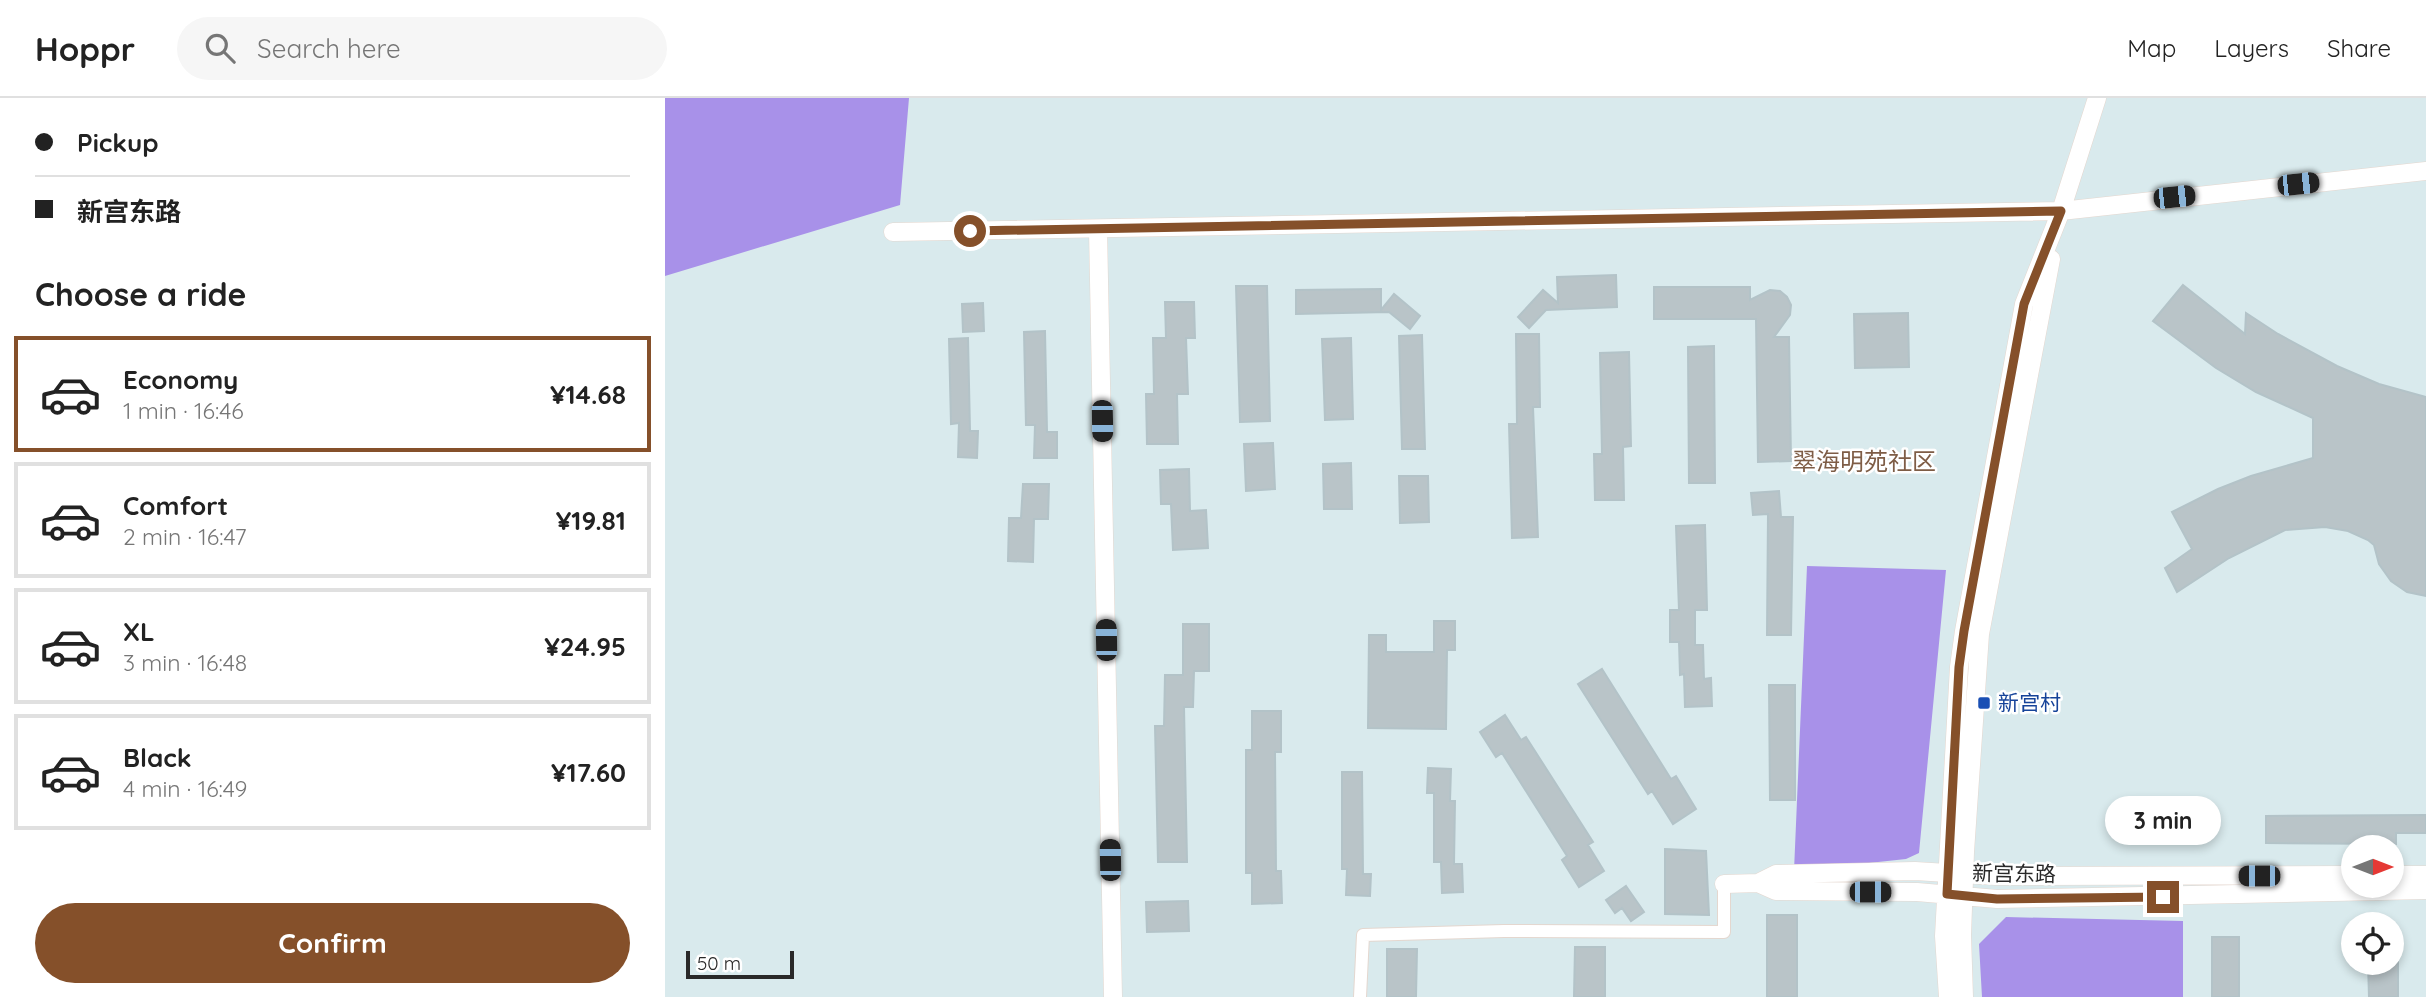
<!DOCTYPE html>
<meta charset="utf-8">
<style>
body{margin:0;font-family:Quicksand,"Noto Sans SC",sans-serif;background:#f6f6f6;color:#222;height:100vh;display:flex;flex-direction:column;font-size:26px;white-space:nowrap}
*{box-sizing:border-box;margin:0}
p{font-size:23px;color:#767676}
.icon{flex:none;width:38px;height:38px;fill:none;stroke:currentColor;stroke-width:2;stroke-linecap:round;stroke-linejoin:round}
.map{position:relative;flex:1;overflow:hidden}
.panel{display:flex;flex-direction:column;background:#fff;width:665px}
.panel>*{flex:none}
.banner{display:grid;align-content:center;height:154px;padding:0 35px;background:#fff}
.needle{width:46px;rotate:90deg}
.fabs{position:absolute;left:1676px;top:737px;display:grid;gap:14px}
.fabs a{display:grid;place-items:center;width:63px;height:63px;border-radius:50%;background:#fff;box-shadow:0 4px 10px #0003;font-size:35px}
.scale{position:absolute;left:21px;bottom:18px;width:108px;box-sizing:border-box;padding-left:7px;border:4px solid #292929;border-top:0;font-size:19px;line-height:24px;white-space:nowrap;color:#292929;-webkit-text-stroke:5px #fff;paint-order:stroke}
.end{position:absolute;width:32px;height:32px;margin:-16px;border:9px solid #85502a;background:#fff;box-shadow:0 0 0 4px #fff}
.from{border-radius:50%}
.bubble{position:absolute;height:49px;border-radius:24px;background:#fff;box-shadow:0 4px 10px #0003;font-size:23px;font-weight:700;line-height:49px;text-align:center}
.car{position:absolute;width:21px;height:42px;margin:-21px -10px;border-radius:9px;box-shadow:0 0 5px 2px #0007;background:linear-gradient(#222 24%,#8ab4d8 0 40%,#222 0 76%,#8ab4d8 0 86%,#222 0)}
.banner b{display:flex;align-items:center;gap:24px;height:66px;font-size:26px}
.banner b+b{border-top:2px solid #e0e0e0}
.banner i{width:18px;height:18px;background:#222}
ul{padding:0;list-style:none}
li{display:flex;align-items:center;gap:21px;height:116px;margin:0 14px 10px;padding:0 21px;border:4px solid #e0e0e0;border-radius:0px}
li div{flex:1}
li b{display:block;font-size:26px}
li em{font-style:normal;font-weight:700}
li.selected{border-color:#85502a}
li>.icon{width:63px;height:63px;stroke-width:1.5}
h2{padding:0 35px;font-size:32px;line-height:84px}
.primary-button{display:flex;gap:14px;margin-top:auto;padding:14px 35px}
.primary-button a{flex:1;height:80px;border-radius:42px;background:#85502a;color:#fff;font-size:28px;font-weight:700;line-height:80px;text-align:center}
header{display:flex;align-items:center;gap:42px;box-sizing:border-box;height:98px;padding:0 35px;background:#fff;border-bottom:2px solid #e0e0e0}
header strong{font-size:33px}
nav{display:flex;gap:38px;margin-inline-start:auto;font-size:24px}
.search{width:490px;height:63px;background:#f6f6f6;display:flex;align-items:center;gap:18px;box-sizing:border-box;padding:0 24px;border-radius:38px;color:#767676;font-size:26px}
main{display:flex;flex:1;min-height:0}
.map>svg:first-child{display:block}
.green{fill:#a891e9}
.building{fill:#b9c4c8;stroke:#b3c3c8;stroke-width:2}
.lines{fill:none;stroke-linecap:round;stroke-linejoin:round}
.street-casing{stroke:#e4d7cf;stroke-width:14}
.secondary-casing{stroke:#e4d7cf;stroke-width:19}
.street{stroke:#fff;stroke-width:12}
.secondary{stroke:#fff;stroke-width:18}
.route{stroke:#85502a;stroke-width:9}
.transit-dot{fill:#1a4fb4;stroke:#fff;stroke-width:2.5}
.labels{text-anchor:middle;stroke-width:5;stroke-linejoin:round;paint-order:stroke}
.transit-label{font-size:21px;fill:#164399;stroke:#fff;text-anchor:start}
.street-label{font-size:21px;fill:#292929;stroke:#fff}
.quarter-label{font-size:24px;fill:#7e5d46;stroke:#fff}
</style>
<header>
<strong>Hoppr</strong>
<div class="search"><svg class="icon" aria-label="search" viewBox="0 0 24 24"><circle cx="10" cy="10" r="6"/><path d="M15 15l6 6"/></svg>Search here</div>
<nav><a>Map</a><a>Layers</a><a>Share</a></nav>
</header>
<main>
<section class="panel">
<div class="banner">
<b><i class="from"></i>Pickup</b>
<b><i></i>新宫东路</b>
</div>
<h2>Choose a ride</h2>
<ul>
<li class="selected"><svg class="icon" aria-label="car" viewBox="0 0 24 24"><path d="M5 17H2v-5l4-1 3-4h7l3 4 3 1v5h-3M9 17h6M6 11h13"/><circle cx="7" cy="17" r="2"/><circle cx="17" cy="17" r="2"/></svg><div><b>Economy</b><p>1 min · 16:46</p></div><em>¥14.68</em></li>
<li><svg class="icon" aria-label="car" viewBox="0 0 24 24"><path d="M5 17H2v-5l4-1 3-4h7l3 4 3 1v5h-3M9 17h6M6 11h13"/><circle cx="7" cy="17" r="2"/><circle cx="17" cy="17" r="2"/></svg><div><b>Comfort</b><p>2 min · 16:47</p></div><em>¥19.81</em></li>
<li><svg class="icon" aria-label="car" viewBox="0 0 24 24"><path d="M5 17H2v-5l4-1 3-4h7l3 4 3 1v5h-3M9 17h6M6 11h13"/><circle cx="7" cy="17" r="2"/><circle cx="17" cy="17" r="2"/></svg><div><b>XL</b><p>3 min · 16:48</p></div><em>¥24.95</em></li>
<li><svg class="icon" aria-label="car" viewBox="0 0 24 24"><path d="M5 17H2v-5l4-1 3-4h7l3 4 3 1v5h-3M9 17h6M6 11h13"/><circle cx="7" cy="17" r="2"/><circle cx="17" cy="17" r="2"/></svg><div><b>Black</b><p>4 min · 16:49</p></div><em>¥17.60</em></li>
</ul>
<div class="primary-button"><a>Confirm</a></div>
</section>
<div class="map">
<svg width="1761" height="899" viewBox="0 0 1761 899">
<rect width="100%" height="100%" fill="#d9eaed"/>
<path class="green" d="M0 0H244L235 107 0 178Z
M1142 468 1281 472 1254 755 1241 761 1129 773Z
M1341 819 1518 823V899H1317L1314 846Z"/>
<path class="building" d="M951 177 952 209 881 212 864 230 853 219 878 192 893 205 892 179Z
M1518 187 1580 236 1581 215 1613 236 1672 268 1714 286 1761 299V498L1742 494 1726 483 1714 466 1709 447 1703 442 1683 433 1660 429 1620 432 1564 460 1512 494 1500 470 1527 451 1507 414 1553 391 1586 378 1648 360V320L1591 294 1551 270 1488 223Z
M571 188H602L605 323 575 324Z
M989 189H1085V202L1105 192 1115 193 1122 199 1126 207 1125 217 1109 239H1124L1126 363 1093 364 1091 221H989Z
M716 191V212L729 196 755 218 745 231 724 214 631 216V192Z
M500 204H529L530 240H521L523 296H512L513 346H482L481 296H489L488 240H501Z
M318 205 319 233 298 234 297 206Z
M1243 215 1244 269 1190 270 1189 216Z
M380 233 382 334H392V360H369L370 327H361L359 234Z
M851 236H874L875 309H868L873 439 847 440 844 326H852Z
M757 237 760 351H737L734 238Z
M303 240 305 333H313L312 360 293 359 294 325 286 326 284 241Z
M686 240 688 321 660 322 657 241Z
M1049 248 1050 385H1024L1023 249Z
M964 254 966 348 958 349 959 402H930L929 356H937L935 255Z
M608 345 610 391 581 393 579 346Z
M686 365 687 411H659L658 366Z
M524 371 525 413 541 412 543 450 508 452 506 406H496L495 372Z
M734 378H763L764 424 735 425Z
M358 386H384L383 421H369L368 464 343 463 344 420H356Z
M1114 393 1116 419H1128L1126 537H1102L1103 416 1088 417 1086 395Z
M1040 427 1042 512H1030V547H1038L1039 581 1046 580 1047 608 1020 609 1019 576 1015 577 1014 544H1005V512H1014L1011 428Z
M769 523H790V552H782L781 631 703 630 704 537H721V554H769Z
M518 526H544V573H529L528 609H519L522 764H493L490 628H499L500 577H518Z
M937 571 1006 681 1011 678 1031 711 1008 726 987 693 983 696 913 586Z
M1104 587H1130V702H1105Z
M587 613H616V654H610L611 773H616L617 805 587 806V775H581V652H587Z
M840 617 856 642 861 639 928 744 923 747 939 773 914 789 897 762 902 758 837 655 831 659 815 634Z
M763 670 786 671 785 703H790L789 766H797L798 794 777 795 776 764H769V695H762Z
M677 674H697L698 776H706L705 798 681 797 682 771H677Z
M1761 717V735H1731V746L1601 745V718Z
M1000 751 1041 753 1044 817 1000 816Z
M961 788 979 814 966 823 957 810 950 815 941 802Z
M523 803 524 833 482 834 481 804Z
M1102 817H1132V899H1102Z
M1547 839H1574V899H1547Z
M910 849H940V899H909Z
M722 851H752L751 899H722Z
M1703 864H1733V899H1704Z"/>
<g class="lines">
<defs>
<path id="street" d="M695 899 698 837 839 833 1059 834V786"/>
<path id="secondary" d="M433 131 448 899
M228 134 1396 113 1761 73
M1727 777H1761
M1093 785 1111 793 1252 794 1332 801 1761 792
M1059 786 1093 785 1111 776 1250 773 1331 778 1689 777
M1283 899 1279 838 1294 569 1299 533 1359 206 1396 113 1432 0
M1299 899 1297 837 1300 754 1315 536 1386 161"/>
</defs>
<use href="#street" class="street-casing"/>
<use href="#secondary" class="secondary-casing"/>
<use href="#street" class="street"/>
<use href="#secondary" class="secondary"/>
</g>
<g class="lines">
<path class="route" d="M305 133 1396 113 1359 206 1299 533 1294 569 1282 796 1332 801 1498 799"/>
</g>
<rect class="transit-dot" x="1312" y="598" width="14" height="14" rx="3.5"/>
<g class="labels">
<g class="transit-label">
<text x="1333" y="612">新宫村</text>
</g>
<g class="street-label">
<text transform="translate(1349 776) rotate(1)" y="7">新宫东路</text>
</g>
<g class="quarter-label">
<text x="1199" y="372">翠海明苑社区</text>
</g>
</g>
</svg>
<div class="fabs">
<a><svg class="needle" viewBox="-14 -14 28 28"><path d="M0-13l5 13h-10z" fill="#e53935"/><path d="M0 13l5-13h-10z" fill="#767676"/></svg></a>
<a><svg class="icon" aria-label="locate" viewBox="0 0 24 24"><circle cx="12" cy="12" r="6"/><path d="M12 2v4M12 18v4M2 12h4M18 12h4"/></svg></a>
</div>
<div class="scale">50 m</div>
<i class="end from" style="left:305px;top:133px"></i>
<i class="end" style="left:1498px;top:799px"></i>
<div class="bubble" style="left:1440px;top:698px;width:116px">3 min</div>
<i class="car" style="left:1633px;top:86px;rotate:84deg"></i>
<i class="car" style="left:1509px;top:99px;rotate:84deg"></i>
<i class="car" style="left:437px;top:323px;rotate:179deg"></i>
<i class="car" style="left:441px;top:542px;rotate:359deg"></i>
<i class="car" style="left:445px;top:762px;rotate:359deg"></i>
<i class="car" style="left:1594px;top:778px;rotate:270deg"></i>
<i class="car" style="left:1205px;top:794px;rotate:90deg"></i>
</div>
</main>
